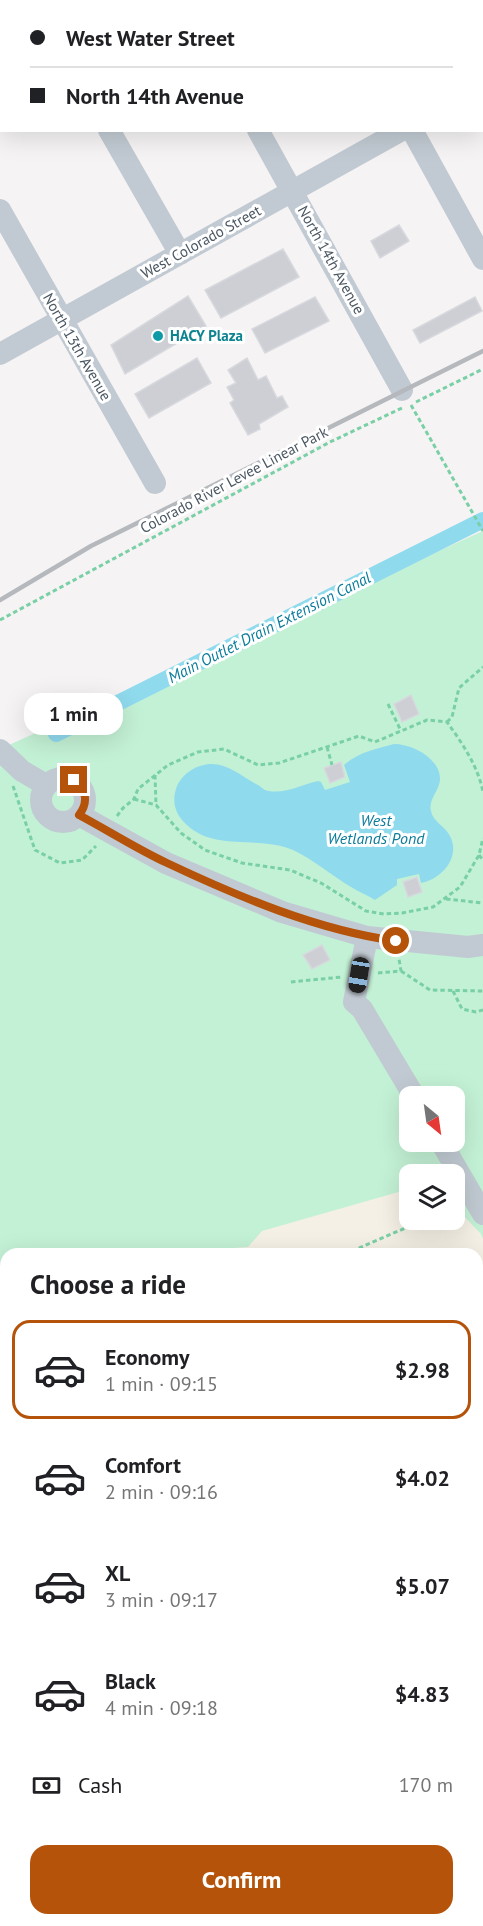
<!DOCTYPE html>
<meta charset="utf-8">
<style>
body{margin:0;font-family:"PT Sans",sans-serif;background:#f6f6f6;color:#202124;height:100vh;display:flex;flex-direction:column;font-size:22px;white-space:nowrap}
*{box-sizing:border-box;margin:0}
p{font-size:20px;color:#757577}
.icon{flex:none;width:33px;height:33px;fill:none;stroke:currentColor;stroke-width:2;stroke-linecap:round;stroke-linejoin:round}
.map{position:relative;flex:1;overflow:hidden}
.panel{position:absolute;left:0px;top:1248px;width:483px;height:678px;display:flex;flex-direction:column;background:#fff;border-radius:18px 18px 0 0;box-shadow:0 6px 24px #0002}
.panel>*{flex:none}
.hud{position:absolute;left:0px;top:0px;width:483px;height:132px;box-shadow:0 6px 24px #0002;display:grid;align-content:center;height:132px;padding:0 30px;background:#fff}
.needle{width:39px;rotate:151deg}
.controls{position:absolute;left:399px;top:1086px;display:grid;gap:12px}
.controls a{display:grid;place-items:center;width:66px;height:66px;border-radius:12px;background:#fff;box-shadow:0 6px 24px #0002;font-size:30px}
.end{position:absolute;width:27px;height:27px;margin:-14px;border:8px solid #b45309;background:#fff;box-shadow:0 0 0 3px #fff}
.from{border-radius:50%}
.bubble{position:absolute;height:42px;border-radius:18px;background:#fff;box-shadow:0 6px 24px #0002;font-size:20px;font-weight:800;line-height:42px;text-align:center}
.car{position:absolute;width:18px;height:36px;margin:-18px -9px;border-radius:8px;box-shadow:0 0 4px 2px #0007;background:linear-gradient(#222 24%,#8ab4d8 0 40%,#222 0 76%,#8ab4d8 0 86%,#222 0)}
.hud b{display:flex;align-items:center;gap:21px;height:57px;font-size:22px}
.hud b+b{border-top:2px solid #e0e0e0}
.hud i{width:15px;height:15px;background:#202124}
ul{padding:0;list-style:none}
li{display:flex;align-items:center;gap:18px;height:99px;margin:0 12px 9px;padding:0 18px;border:3px solid transparent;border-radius:18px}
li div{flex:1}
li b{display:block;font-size:22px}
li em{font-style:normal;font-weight:800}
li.current{border-color:#b45309}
li>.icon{width:54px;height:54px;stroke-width:1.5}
h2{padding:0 30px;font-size:27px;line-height:72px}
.pay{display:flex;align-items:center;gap:15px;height:66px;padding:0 30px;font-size:22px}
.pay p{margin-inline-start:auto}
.primary-button{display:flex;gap:12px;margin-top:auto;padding:12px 30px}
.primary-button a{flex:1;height:69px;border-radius:18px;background:#b45309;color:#fff;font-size:24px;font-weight:800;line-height:69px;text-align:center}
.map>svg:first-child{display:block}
.green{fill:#c3f1d5;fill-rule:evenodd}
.sand{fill:#f5f0e5}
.water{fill:#90daee}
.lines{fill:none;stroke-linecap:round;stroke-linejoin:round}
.canal{stroke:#90daee;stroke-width:16}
.building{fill:#cdcfd5;stroke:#d7d9de;stroke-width:1.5}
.highway-casing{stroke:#7690ad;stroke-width:34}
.path{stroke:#7ad0a6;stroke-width:3;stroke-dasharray:4.5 3;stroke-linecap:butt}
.minor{stroke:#c1cad2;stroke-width:22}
.highway{stroke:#8ba5c1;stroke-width:33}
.rail{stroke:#b5b8bd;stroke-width:4.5}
.route{stroke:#b45309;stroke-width:8}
.culture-dot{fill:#0f9aa8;stroke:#fff;stroke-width:2}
.labels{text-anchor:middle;stroke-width:6;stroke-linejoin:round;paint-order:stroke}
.street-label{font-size:15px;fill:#4a5661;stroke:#fff}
.culture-label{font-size:15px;font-weight:bold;fill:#0d838f;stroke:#fff;text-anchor:start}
.water-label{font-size:16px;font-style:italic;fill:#0c7c9b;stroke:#fff}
</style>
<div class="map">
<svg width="483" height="1926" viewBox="0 0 483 1926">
<rect width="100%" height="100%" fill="#f5f3f3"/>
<path class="green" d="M483 531V1292L477 1294V1254H6V1506L0 1508V749ZM410 1096H454V1142H410ZM410 1174H454V1220H410Z
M6 1614V1859L0 1861V1615Z"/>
<path class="sand" d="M409 1189 410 1220H454L455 1207 481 1234 483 1239V1292L477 1294V1254H214L217 1249 248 1247 262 1231Z"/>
<path class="water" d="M394 744C413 744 441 759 440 780 439 791 428 800 431 811 433 822 445 826 450 836 461 857 442 879 421 883L419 874 397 879V885L375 900C367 895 359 892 351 887 331 875 314 860 293 850 257 834 211 854 182 820 174 810 172 799 177 786 181 777 190 769 200 766 223 758 239 775 258 785 261 787 265 791 269 791 286 794 303 784 318 781L321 782 325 790 350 782 344 765C359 752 376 749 394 744Z
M483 1292V1447L477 1449V1294Z
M6 1506V1614L0 1615V1508Z"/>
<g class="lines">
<path class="canal" d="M56 734 483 520"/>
</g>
<path class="building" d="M399 225 409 241 380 258 371 241Z
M283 249 299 277 221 318 205 290Z
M188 296 206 326 125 374 111 345Z
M315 297 329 321 265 353 252 329Z
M475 297 482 311 420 343 413 330Z
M197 358 211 383 149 418 135 394Z
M247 358 258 380 266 376 277 398 282 396 288 407 259 424 260 429 248 435 230 403 234 400 227 387 236 383 228 370Z
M411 695 419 714 402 722 394 704Z
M341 762 345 777 330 783 324 768Z
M417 877 422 892 408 897 403 882Z
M322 945 330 960 312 969 303 955Z"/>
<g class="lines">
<defs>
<path id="highway" d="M447 1926 466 1920"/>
</defs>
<use href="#highway" class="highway-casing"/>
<path class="path" d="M416 402 483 369
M411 405 483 531
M0 620 330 442 402 408
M388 704 401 731
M447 722 452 717 459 688 483 667
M327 747 332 765
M155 775 156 805
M13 786 35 850 60 863 82 860 96 846
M134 799 156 805 181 833 205 850 242 863 290 870 321 883 366 911 384 914 402 913 433 907 460 887 479 855 483 838
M117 816 123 808 134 799 138 789 168 765 198 752 224 749 258 765 279 763 359 736 375 742 427 720 447 722C462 743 478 766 483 792
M479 855 483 860
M446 899 483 903
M401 971 430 990 483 991
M378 973 401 971 399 959
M291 982 342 977
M453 991 462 1009 476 1012 483 1010
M345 1254 424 1220
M0 1331 6 1342
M0 1402 6 1401
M477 1773 483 1771
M25 1926 40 1920"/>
<path class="minor" d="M35 0 36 2
M185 0 186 2
M338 0 339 2
M481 0 483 3
M482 86H483
M109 130 180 254
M258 130 402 390
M412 130 483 259
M0 210 155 483
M0 354 402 130
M0 750 22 771 46 785
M41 800a22 22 0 1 1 44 0a22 22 0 1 1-44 0Z
M79 815 166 863 282 912 367 937 468 947 483 945
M367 937 354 1002 362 1009 414 1096
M441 1142 483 1214"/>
<use href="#highway" class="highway"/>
<path class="rail" d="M0 600 91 546 483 351"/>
</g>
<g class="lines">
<path class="route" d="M74 780C86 789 89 802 79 815 109 831 137 849 167 863 239 897 317 930 396 941"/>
</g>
<circle class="culture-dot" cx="158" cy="336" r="6"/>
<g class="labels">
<g class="street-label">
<text transform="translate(201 242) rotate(-29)" y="5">West Colorado Street</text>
<text transform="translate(331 260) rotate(61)" y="5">North 14th Avenue</text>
<text transform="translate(77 347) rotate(60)" y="5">North 13th Avenue</text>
<text transform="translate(234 480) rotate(-28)" y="5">Colorado River Levee Linear Park</text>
</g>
<g class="culture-label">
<text x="170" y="341">HACY Plaza</text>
</g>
<g class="water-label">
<text transform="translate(269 627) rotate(-27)" y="6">Main Outlet Drain Extension Canal</text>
<text x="376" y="826">West<tspan x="376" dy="18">Wetlands Pond</tspan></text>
</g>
</g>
</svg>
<div class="controls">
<a><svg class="needle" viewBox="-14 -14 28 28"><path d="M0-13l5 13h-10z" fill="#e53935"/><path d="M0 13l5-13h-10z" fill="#757577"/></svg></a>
<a><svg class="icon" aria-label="layers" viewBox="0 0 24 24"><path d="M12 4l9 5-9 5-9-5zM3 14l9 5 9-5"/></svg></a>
</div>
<i class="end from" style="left:396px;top:941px"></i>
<i class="end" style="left:74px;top:780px"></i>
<div class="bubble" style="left:24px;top:693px;width:99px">1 min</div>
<i class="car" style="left:359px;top:975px;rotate:189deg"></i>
<div class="hud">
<b><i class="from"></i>West Water Street</b>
<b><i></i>North 14th Avenue</b>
</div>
<section class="panel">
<h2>Choose a ride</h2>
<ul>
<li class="current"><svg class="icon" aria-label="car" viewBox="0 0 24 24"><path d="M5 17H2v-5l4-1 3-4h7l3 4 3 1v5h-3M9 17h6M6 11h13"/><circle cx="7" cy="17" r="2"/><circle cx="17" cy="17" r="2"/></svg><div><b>Economy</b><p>1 min · 09:15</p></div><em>$2.98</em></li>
<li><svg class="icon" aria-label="car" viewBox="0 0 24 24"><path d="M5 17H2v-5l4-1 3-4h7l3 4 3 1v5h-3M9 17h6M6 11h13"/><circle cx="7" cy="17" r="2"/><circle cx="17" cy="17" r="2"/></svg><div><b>Comfort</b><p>2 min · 09:16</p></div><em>$4.02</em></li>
<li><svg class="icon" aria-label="car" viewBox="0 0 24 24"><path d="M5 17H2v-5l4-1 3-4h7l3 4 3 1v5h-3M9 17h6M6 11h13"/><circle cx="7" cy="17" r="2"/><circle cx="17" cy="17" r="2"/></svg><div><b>XL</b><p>3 min · 09:17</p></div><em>$5.07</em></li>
<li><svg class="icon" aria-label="car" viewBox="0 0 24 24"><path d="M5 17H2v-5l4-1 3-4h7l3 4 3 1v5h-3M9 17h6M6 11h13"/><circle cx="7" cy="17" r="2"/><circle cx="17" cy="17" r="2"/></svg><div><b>Black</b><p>4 min · 09:18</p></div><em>$4.83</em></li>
</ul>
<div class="pay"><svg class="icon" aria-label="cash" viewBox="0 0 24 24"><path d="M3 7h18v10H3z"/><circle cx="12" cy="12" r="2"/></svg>Cash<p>170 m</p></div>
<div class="primary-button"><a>Confirm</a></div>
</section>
</div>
